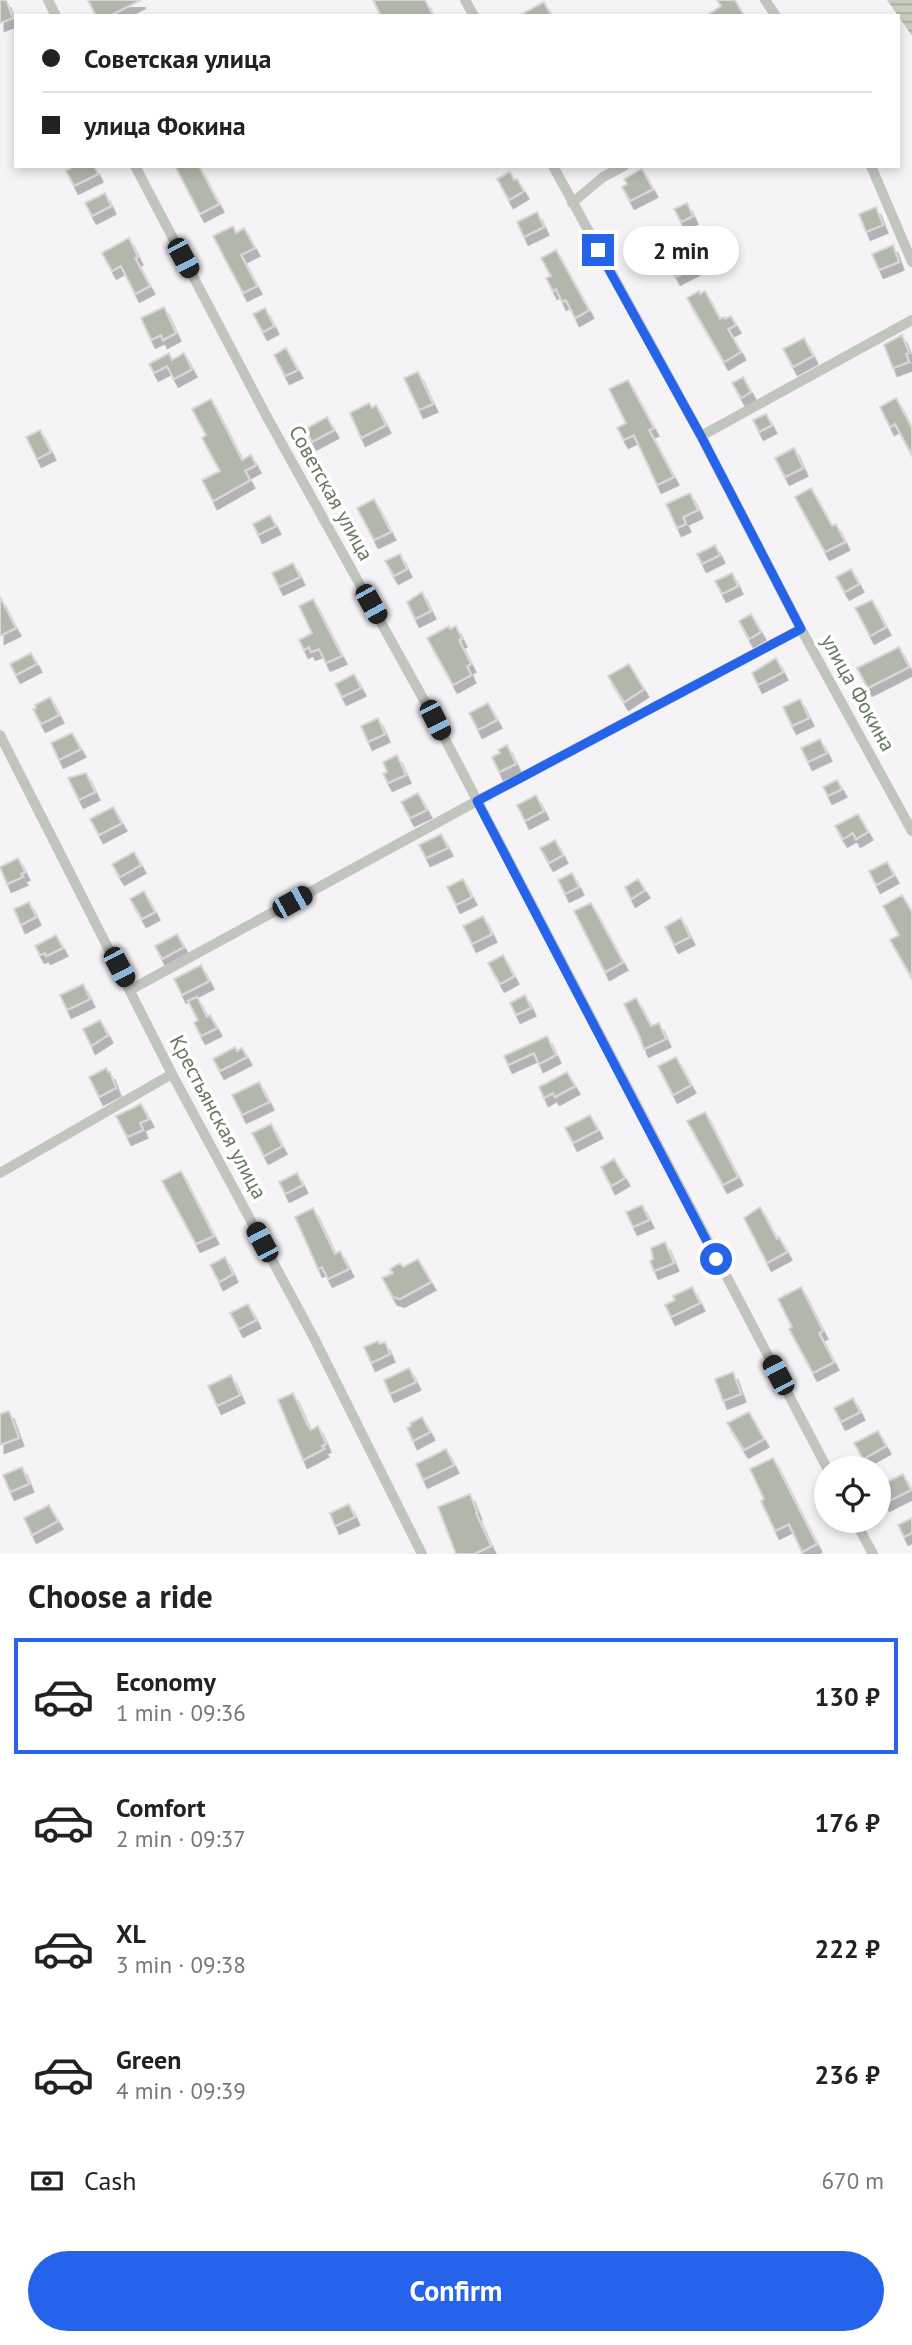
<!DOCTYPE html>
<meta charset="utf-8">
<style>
body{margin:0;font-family:"PT Sans",sans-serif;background:#f2f2f2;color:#222;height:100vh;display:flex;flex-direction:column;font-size:26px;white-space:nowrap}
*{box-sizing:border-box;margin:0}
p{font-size:23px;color:#767676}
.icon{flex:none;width:38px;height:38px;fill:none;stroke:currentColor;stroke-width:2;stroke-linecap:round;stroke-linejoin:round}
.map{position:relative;height:1554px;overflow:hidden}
.panel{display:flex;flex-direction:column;background:#fff;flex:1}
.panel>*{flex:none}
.top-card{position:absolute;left:14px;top:14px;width:886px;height:154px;border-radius:0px;box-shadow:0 4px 10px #0003;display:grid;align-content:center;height:154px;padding:0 28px;background:#fff}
.fabs{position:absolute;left:814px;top:1456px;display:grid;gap:14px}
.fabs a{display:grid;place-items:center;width:77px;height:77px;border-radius:50%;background:#fff;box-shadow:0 4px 10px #0003;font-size:35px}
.end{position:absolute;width:32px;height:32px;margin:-16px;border:9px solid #2563eb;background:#fff;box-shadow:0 0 0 4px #fff}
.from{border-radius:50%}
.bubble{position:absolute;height:49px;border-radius:24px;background:#fff;box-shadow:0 4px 10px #0003;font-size:23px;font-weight:600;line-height:49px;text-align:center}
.car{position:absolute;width:21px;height:42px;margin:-21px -10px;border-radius:9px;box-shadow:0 0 5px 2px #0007;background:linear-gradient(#222 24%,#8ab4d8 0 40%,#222 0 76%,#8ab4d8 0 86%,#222 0)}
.top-card b{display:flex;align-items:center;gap:24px;height:66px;font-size:26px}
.top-card b+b{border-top:2px solid #e0e0e0}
.top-card i{width:18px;height:18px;background:#222}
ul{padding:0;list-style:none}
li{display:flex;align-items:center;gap:21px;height:116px;margin:0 14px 10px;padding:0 14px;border:4px solid transparent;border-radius:0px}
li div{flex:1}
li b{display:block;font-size:26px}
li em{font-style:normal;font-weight:600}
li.on{border-color:#2563eb}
li>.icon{width:63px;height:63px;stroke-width:1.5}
h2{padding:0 28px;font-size:32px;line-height:84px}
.pay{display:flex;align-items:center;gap:18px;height:77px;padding:0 28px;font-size:26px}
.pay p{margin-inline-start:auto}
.cta{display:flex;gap:14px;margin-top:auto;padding:14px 28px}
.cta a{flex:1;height:80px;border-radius:42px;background:#2563eb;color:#fff;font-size:28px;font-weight:600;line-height:80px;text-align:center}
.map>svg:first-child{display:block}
.water{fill:url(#water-rules)}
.building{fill:#b1b7aa;stroke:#d8d6d7;stroke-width:2;filter:url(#shadow)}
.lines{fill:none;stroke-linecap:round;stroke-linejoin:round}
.street{stroke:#c0c5bd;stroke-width:10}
.route{stroke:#2563eb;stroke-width:9}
.labels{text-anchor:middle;stroke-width:7;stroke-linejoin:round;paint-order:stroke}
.street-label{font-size:21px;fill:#67785e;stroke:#fff}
</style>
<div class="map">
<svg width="912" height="1554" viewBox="0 0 912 1554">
<defs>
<pattern id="water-rules" width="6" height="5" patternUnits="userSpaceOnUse" patternTransform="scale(1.75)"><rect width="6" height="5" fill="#c6ccbe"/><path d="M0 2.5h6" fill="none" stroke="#a5aa9e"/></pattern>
<filter id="shadow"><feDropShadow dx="4.5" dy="8" stdDeviation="0" flood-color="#0004"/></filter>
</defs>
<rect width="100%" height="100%" fill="#f6f3f6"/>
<path class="water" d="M887 0H912V36Z"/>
<path class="building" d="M0 0H6L13 18 0 23Z
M88 0H141L109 16H96Z
M373 0H425L433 16H381Z
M717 0H735L744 16H706L721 6Z
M544 2 551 16H519Z
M75 166H94L98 174 74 186 66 171Z
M175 166H199L219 204 200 214Z
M642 169 653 189 630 201 622 187 627 184 624 179Z
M510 172 514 180 517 179 524 191 509 200 497 179Z
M105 193 111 206 92 216 85 203Z
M687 203 693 216 681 222 674 209Z
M876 207 883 225 866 232 859 214Z
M537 212 544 227 524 237 517 222Z
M233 226 236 233 244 228 255 248 241 255 257 286 243 293 213 236Z
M129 238 138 257 135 258 150 286 135 294 121 266 112 271 102 253Z
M673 238 682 257 688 254 695 267 676 277 658 245Z
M893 245 899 262 879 270 872 254Z
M556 250 589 310 575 318 566 300 562 302 556 289 553 291 546 278 551 276 541 258Z
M699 291 700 294 705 291 720 319 724 317 725 319 731 316 736 325 728 329 741 352 724 362 687 298Z
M164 307 176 333 163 340 161 335 151 340 141 318Z
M265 308 274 326 263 332 253 314Z
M902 335 909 353 906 354 909 362 893 368 884 345Z
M804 338 813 356 793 367 783 349Z
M286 348 298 370 285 376 274 355Z
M169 353 172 360 184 353 192 369 174 379 167 366 154 373 149 364Z
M418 372 433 404 419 410 404 378Z
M743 377 751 392 741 398 732 383Z
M628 380 654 428 649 430 674 477 657 485 634 435 624 440 617 428 626 423 609 389Z
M896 398 912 428V455L895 424 890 427 880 407Z
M211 399 242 460 251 455 256 465 245 471 250 480 213 501 202 480 220 471 202 438 206 435 192 409Z
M369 403 372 408 376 405 386 425 361 438 350 413Z
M766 414 772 425 759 432 753 420Z
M327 417 334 430 312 442 305 429Z
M40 430 51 452 37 459 26 437Z
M794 448 803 468 785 477 775 458Z
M811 488 832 526 836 524 845 542 825 552 795 497Z
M690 493 698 510 683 517 686 524 677 528 666 504Z
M374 499 391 532 374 540 357 508Z
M270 515 276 526 258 535 253 524Z
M715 545 720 555 702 564 697 554Z
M400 554 407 569 394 576 385 561Z
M293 563 300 577 279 587 272 573Z
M851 569 859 584 845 592 836 577Z
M732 573 738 586 722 594 715 581Z
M422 592 431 611 415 619 407 602Z
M0 597 16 628 0 636Z
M313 599 342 656 326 663 319 649 311 652 309 647 304 650 299 640 312 633 299 606Z
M872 600 886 627 870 636 855 608Z
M751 614 761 632 749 639 739 621Z
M449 626 450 629 456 626 462 639 459 640 471 664 467 666 471 675 453 685 427 638Z
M899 647 909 667 868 688 857 668Z
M31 653 37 664 16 675 10 664Z
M776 658 783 672 758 685 752 673Z
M629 664 644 689 624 702 608 676Z
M354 674 361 688 342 697 335 684Z
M50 697 59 715 41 724 33 709 36 708 35 705Z
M800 699 809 718 792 726 783 707Z
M488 703 497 720 478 730 469 713Z
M378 718 385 734 368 742 361 726Z
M72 733 81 749 59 760 51 743Z
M820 739 827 753 808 762 801 748Z
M507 745 516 764 499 772 492 757 500 753 498 750Z
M397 755 406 775 388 783 383 774 387 772 383 762Z
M86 773 95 792 79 800 68 778Z
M837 780 842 789 828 796 823 787Z
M418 793 427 810 410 818 401 802Z
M536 795 544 811 525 821 517 805Z
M113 807 122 823 99 835 90 819Z
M858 814 868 832 856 839 853 833 843 839 835 826Z
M441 834 448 848 426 858 419 845Z
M555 840 563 855 549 863 540 848Z
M134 852 141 865 120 877 112 864Z
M18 858 25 872 21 874 23 877 7 884 0 867Z
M887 862 894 875 876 885 869 871Z
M572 873 579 887 565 894 558 880Z
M463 879 472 897 456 905 447 887Z
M638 879 645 890 631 899 625 887Z
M144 891 155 912 142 919 130 899Z
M902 895 912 912V978L890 940 899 935 883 906Z
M29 902 36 917 21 925 14 909Z
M591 903 623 962 605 972 574 911Z
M483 916 492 934 472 944 463 926Z
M681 918 690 937 674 945 665 927Z
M177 934 184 947 162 959 155 946Z
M56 935 63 948 46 956 45 953 40 955 35 946Z
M503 955 514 976 500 984 488 963Z
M201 965 209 981 182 995 174 979Z
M83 984 90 999 67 1010 60 995Z
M525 995 531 1008 516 1015 510 1003Z
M197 997 207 1017 210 1015 217 1028 201 1036 194 1023 198 1020 188 1001Z
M636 998 651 1026 659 1023 666 1039 644 1049 639 1035 624 1004Z
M100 1020 108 1035 91 1046 83 1029Z
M547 1036 556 1055 539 1064 534 1053 508 1065 504 1056Z
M235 1047 237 1051 242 1048 247 1057 220 1071 213 1059Z
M676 1057 691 1085 673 1095 658 1066Z
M106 1068 108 1072H110L116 1088 99 1097 89 1077Z
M567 1072 575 1086 555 1097 553 1093 544 1098 539 1087Z
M259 1082 269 1102 242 1115 232 1095Z
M141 1104 149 1119 140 1123 143 1130 127 1137 116 1116Z
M705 1112 738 1177 723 1185 687 1121Z
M590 1115 598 1130 573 1143 565 1128Z
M271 1124 282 1146 264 1156 252 1133Z
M614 1159 625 1178 611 1186 601 1167Z
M181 1171 214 1236 196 1244 162 1181Z
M297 1173 303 1185 285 1194 279 1182Z
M642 1205 649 1220 633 1227 626 1212Z
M760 1207 777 1239 779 1237 787 1252 767 1263 744 1218Z
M313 1208 335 1254 340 1251 349 1269 328 1279 322 1267 318 1269 295 1217Z
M665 1242 674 1263 654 1271 650 1261 653 1259 651 1248Z
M225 1257 233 1274 219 1282 210 1265Z
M418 1259 431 1282 400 1299 393 1297 382 1278 393 1273 390 1269 400 1263 403 1267Z
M692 1287 700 1303 671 1317 665 1305 675 1300 673 1296Z
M801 1287 823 1331 819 1333 834 1362 813 1373 789 1329 792 1327 778 1299Z
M248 1304 256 1320 239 1329 230 1313Z
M378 1341 379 1344 385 1342 390 1354 371 1363 364 1347Z
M409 1368 416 1382 390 1394 384 1380Z
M733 1372 741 1394 723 1401 715 1379Z
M231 1375 240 1395 217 1406 208 1386Z
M293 1393 308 1426 311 1430 318 1426 326 1444 322 1446 324 1449 303 1460 278 1400Z
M853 1398 860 1412 841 1422 834 1408Z
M9 1411 19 1438 0 1445V1414Z
M749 1412 764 1439 744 1450 727 1423Z
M422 1417 430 1432 413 1441 407 1428 411 1426 410 1423Z
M878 1431 886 1446 863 1459 854 1443Z
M446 1449 454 1465 423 1480 416 1464Z
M773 1458 817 1544 802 1552 789 1524 775 1531 761 1501 764 1499 750 1469Z
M22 1467 29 1484 10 1492 3 1475Z
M903 1474 911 1490 885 1503 878 1486Z
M470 1494 477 1512 476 1513 491 1546 474 1554H456L438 1507Z
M349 1504 355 1517 335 1526 330 1513Z
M49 1505 58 1521 32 1535 24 1518Z
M912 1518V1533L904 1537 898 1525Z"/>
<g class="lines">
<path class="street" d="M48 0 56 16
M465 0 474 16
M765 0 776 16
M135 166 267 417 435 720 827 1468
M553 166 701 436 801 629 912 831
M871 166 912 262
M572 203 603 177 624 166
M701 436 912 320
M0 735 172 1074 314 1338 422 1554
M130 990 477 801 801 629
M0 1173 172 1074
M855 1521 873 1554"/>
</g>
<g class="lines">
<path class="route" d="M598 250 701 436 801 629 477 801 716 1259"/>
</g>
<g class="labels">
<g class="street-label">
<text transform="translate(331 493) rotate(61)" y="7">Советская улица</text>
<text transform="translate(858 693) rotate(61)" y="7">улица Фокина</text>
<text transform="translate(218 1117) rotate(62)" y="7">Крестьянская улица</text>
</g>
</g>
</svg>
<div class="fabs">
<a><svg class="icon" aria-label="locate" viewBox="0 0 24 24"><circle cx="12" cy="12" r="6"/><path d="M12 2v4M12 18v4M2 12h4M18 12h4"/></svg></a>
</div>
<i class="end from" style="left:716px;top:1259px"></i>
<i class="end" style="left:598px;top:250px"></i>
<div class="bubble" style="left:623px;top:226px;width:116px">2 min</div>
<i class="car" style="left:183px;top:258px;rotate:152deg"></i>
<i class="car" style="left:371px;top:604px;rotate:151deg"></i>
<i class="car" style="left:435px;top:720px;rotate:153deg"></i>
<i class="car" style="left:292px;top:902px;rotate:61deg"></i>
<i class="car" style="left:119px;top:967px;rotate:152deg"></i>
<i class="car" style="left:262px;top:1242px;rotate:332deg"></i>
<i class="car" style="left:778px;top:1375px;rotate:332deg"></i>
<div class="top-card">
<b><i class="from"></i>Советская улица</b>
<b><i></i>улица Фокина</b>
</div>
</div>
<section class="panel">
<h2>Choose a ride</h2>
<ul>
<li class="on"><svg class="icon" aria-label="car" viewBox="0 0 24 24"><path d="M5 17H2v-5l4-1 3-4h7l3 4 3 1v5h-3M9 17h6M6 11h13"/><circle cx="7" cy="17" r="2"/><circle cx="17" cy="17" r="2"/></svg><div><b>Economy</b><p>1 min · 09:36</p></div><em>130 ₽</em></li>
<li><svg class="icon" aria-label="car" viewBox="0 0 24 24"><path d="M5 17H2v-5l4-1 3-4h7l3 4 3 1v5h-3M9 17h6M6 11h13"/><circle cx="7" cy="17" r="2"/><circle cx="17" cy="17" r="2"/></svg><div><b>Comfort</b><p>2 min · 09:37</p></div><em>176 ₽</em></li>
<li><svg class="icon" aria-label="car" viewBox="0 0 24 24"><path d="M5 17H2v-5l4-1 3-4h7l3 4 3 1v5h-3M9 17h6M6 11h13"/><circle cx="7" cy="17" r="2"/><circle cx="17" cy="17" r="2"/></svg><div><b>XL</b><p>3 min · 09:38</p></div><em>222 ₽</em></li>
<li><svg class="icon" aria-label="car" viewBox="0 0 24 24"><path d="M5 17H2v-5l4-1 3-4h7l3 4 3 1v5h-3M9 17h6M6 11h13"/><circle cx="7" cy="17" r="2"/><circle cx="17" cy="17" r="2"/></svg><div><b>Green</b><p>4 min · 09:39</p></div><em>236 ₽</em></li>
</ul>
<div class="pay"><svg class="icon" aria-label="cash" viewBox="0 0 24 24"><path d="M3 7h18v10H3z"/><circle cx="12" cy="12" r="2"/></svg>Cash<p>670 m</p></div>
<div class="cta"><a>Confirm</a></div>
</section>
